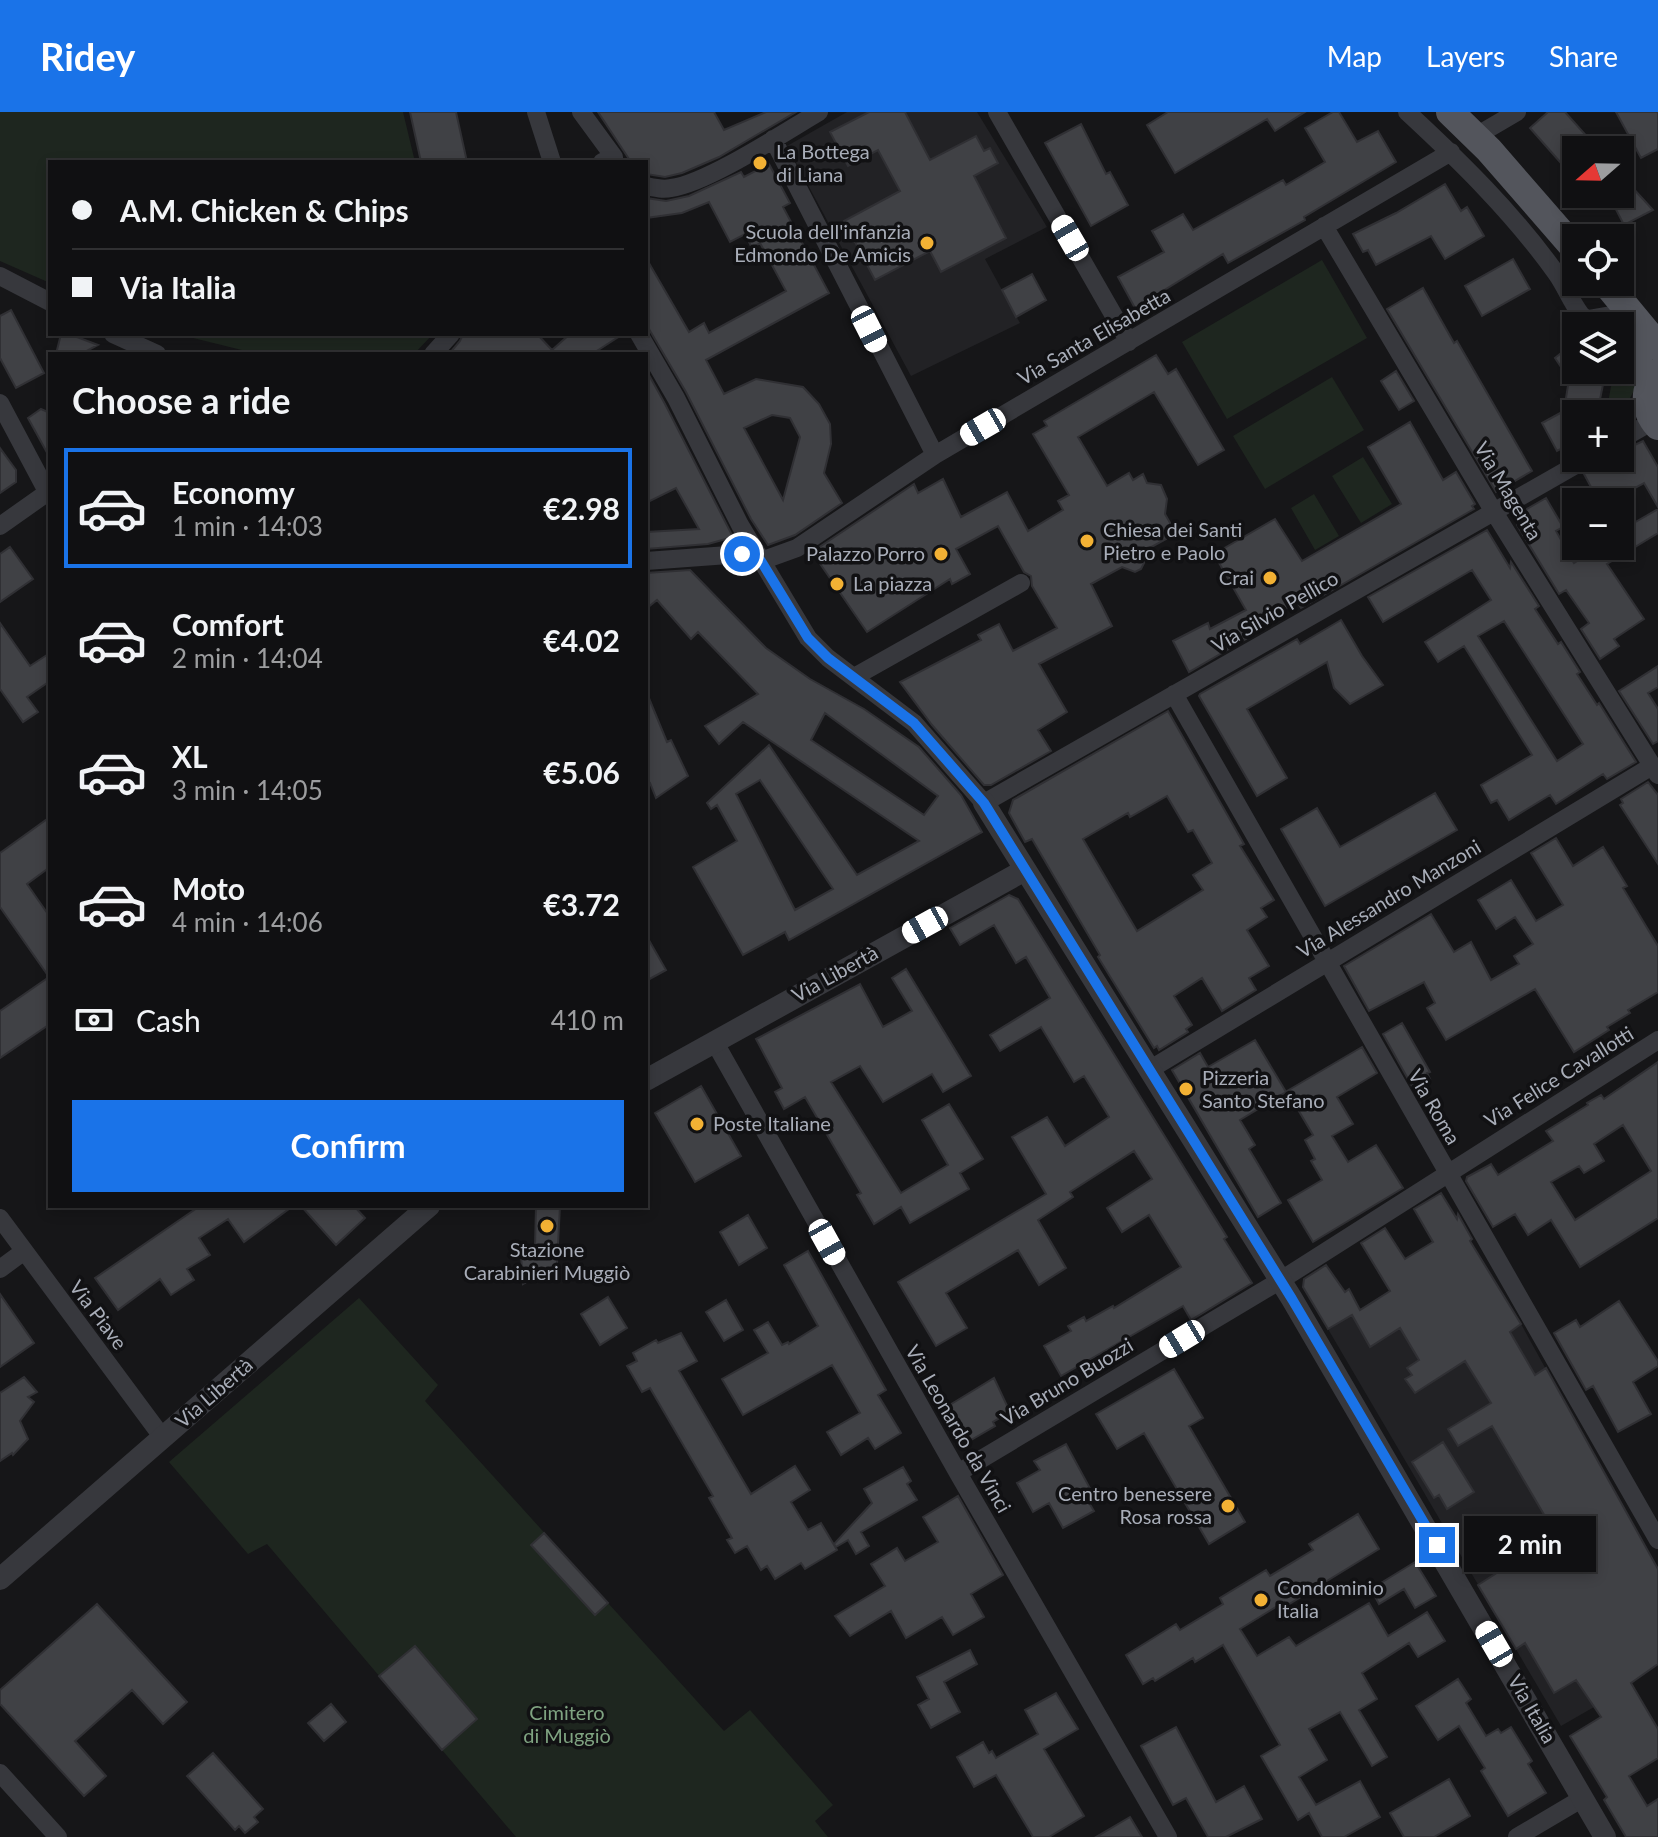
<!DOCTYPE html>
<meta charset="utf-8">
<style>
body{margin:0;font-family:Lato,sans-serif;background:#19191b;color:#f1f3f6;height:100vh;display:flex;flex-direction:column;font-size:30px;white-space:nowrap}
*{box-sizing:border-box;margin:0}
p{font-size:26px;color:#9c9d9f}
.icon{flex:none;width:44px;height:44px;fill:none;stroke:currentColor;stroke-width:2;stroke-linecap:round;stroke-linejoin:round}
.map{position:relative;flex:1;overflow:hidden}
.details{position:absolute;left:48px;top:240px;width:600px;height:856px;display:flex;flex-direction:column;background:#101012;border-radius:0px;box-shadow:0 4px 12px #0003,0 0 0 2px #303032}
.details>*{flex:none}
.banner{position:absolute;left:48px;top:48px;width:600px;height:176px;border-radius:0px;box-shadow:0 4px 12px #0003,0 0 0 2px #303032;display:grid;align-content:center;height:176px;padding:0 24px;background:#101012}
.needle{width:52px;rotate:250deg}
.buttons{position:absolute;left:1562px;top:24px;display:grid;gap:16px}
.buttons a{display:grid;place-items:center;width:72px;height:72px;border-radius:0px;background:#101012;box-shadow:0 4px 12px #0003,0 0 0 2px #303032;font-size:40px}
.end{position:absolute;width:36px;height:36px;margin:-18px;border:10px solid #1a73e8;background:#fff;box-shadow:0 0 0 4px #fff}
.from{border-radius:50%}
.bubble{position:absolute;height:56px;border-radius:0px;background:#101012;box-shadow:0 4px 12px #0003,0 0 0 2px #303032;font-size:26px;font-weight:700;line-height:56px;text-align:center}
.car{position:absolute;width:24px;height:48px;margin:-24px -12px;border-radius:10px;box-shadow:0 0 6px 2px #0007;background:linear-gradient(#fff 24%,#345 0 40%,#fff 0 76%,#345 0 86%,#fff 0)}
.banner b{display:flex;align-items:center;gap:28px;height:76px;font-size:30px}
.banner b+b{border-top:2px solid #303032}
.banner i{width:20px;height:20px;background:#f1f3f6}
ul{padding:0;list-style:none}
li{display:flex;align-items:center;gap:24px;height:120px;margin:0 16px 12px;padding:0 8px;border:4px solid transparent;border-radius:0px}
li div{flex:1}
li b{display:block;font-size:30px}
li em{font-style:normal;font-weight:700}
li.selected{border-color:#1a73e8}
li>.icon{width:72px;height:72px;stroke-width:1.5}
h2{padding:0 24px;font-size:36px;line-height:96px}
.pay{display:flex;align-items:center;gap:20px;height:88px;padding:0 24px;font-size:30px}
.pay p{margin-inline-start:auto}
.action{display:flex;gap:16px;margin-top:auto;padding:16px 24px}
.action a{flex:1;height:92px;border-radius:0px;background:#1a73e8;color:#fff;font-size:32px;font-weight:700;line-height:92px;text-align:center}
header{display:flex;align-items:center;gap:48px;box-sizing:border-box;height:112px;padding:0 40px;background:#1a73e8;color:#fff}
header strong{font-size:38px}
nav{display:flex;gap:44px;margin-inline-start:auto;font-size:28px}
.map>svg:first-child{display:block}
.built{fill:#222225}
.green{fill:#1e261f}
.building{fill:#404145;stroke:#303034;stroke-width:2;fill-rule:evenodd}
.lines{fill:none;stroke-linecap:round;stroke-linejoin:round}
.minor{stroke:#37383d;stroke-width:18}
.tertiary{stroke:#37383d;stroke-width:22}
.primary{stroke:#53555c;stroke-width:28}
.route{stroke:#1a73e8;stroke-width:10}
.poi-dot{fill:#f2b134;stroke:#111113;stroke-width:3}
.labels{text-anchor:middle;stroke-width:7;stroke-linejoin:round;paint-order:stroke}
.poi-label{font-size:20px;fill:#a8adb8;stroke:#111113;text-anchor:start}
.street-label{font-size:20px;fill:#a8adb8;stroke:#111113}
.park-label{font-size:20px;fill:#7fa381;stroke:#111113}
</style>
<header>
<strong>Ridey</strong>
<nav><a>Map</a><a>Layers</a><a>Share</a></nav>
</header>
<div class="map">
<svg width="1658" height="1725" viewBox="0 0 1658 1725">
<rect width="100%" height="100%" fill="#161618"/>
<path class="built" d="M847 0H977L1047 115 985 147 1020 211 911 264 787 34Z
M1461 1113 1521 1212 1634 1417 1594 1595 1561 1614 1328 1217 1402 1171 1392 1155Z"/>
<path class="green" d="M0 0H403L415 50H50V171L0 149Z
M1322 148 1367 226 1227 307 1182 230Z
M177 222H433L414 242H258Z
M1620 232 1639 269 1620 305V302H1606L1614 258H1620Z
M1332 265 1364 318 1265 377 1233 324Z
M1363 345 1392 392 1361 411 1332 364Z
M1314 382 1339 424 1315 438 1291 396Z
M359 1186 438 1273 425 1289 724 1619 750 1598 833 1693 815 1709 828 1725H516L267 1432 248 1442 169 1350Z"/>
<path class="building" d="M410 0H456L467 50H421Z
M598 0H714L724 18 766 0H796L719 45 682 61 665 65 646 62V50H631Z
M869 0H905L930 48 976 24 984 39 990 36 998 51 974 64 1006 126 941 160 930 139 875 168 844 109 900 79 878 38 848 54 830 20Z
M1168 0H1305L1275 19 1267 7 1175 61 1147 13Z
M1333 0H1339L1357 30 1378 19 1396 50 1304 105 1305 108 1228 151 1223 142 1135 196 1118 165 1164 140 1152 119 1183 102 1193 118 1283 68 1286 73 1325 50 1305 16Z
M1548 0H1565L1599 38H1576V68L1530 16Z
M1616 0H1658V37L1641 46Z
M1081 12 1106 62 1110 60 1128 93 1091 114 1045 31Z
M769 52 790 91 783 95 829 181 706 248 724 282 756 267 803 275 819 292 830 312 831 332 824 361 842 391 795 423 768 433 751 407 686 280 646 212V146L689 220 704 211 709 221 786 179 760 131 752 136 745 122 730 130 709 90 682 101 646 106V86L666 89 689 84 741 60 744 65ZM772 303 790 306 800 325 783 388 744 316Z
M1620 62 1653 98 1624 113 1608 82H1620Z
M1445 72 1461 99 1467 95 1484 124 1445 147 1431 124 1376 153 1368 138 1363 140 1353 122 1396 101Z
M1513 147 1530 177 1482 204 1465 174Z
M1032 162 1046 188 1016 205 1002 178Z
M1423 176 1454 231 1457 229 1532 359 1496 380 1387 197Z
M11 198 44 261 16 276 0 246V204Z
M61 222H69L98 233 81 242H56Z
M463 222H537L552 238 570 222H623L592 242H449L460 229Z
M1576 229V258H1606L1597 302H1576V329L1557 339 1542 311 1564 299 1569 267 1555 246Z
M1156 243 1168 262 1176 257 1224 338 1198 353 1154 280 1078 325 1107 374 1129 361 1133 368 1143 362 1147 371 1161 373 1167 387 1165 402 1173 416 1164 421 1166 427 1144 439V451L1141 457 1135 460 1122 455 1091 472 1112 514 1039 552 1067 600 1038 618 1051 639 991 673H984L932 613 900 570 981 528 978 523 999 512 1013 539 1057 516 1032 474 1031 464 1024 460 998 414 956 437 970 462 952 472 950 467 867 520 812 440 914 372 918 381 943 367 961 405 1007 380 1028 419 1063 398 1058 389 1069 383 1033 322 1047 314 1044 309Z
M1396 259 1414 289 1399 298 1381 269Z
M649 263 665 292 733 425 708 432 646 437V420L699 417 676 376 646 391V265Z
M41 297 50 301V346L28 306Z
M1410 310 1443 368 1456 360 1475 392 1472 394 1474 397 1301 496 1297 490 1243 522 1246 527 1189 560 1173 529 1208 511 1210 517 1246 498 1214 442 1275 407 1302 449 1401 392 1368 335Z
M1643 329 1658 355V395L1644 371 1609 390H1599L1584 362 1608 346H1620V340Z
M0 336 16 358V370L0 381Z
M1546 386 1563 415 1556 419 1574 451 1600 434H1620V392L1632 412 1658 397V421L1607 452 1644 507 1614 527 1619 534 1600 547 1581 517 1589 511 1566 478 1559 482 1517 413 1518 402Z
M1487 418 1510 456 1511 450 1539 494 1535 497 1558 532 1561 530 1580 560 1577 562 1597 593 1599 591 1636 650 1607 667 1603 662 1556 692 1550 683 1509 708 1497 688 1491 691 1481 673 1532 643 1464 534 1438 550 1425 530 1491 488 1472 458 1383 510 1368 485ZM1504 509 1583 632 1557 649 1478 524Z
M10 435 33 467 0 490V442Z
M690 458 766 536 810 567 864 597 919 635 961 683 982 720 789 828 785 820 743 843 693 755 737 729 717 693 711 697 707 691 769 633 857 763 919 729 743 610 719 632 705 614 758 582 698 520 691 527 657 488 646 497V461ZM825 601 938 684 924 703 811 628ZM760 668 833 777 795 798 736 682Z
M1341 508 1362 544 1383 573 1350 592 1334 576 1327 550 1247 597 1287 666 1257 684 1199 584 1200 582 1297 527 1300 532Z
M0 511 30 554 50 541V569L27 585 38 600 23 610 0 577Z
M1658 554V575L1648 581 1658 597V629L1653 632 1619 579Z
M646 579 667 630 671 628 688 664 656 686 650 671 646 672Z
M1168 599 1244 732 1240 734 1274 788 1261 796 1267 805 1247 818 1269 854 1249 866 1256 878 1222 899 1202 866 1174 884 1192 913 1186 917 1188 920 1159 938 1157 934 1154 936 1098 845 1100 843 1032 727 1025 730 1009 701 1013 688ZM1167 684 1188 720 1193 718 1212 751 1193 763 1203 778 1137 819 1083 727 1128 701 1130 705Z
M1648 670 1658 683V752L1620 693 1623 691 1621 687Z
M1435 681 1457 718 1325 794 1281 717 1317 696 1340 735Z
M50 705V755L27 772 50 805V912L0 946V899L49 865 0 795V741Z
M1556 726 1573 754 1603 735 1627 774 1623 776 1658 834V880L1628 898 1630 901 1607 915 1609 918 1574 940 1535 877 1446 928 1427 896 1435 891 1424 870 1369 899 1344 854 1431 802 1454 840 1471 830 1491 868 1519 852 1514 844 1533 832 1515 805 1496 817 1478 788 1511 768 1536 809 1563 793 1531 741Z
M1009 783 1018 787 1227 1125 1224 1127 1252 1171 1191 1208 1183 1194 1061 1264 1044 1234 1071 1219 1068 1214 1084 1205 1086 1209 1113 1194 1114 1196 1181 1155 1149 1103 1122 1120 1107 1096 1152 1067 1134 1039 1070 1080 1073 1085 1038 1108 1066 1156 1039 1173 1018 1138 946 1181 967 1216 936 1234 898 1170 1046 1082 1012 1025 1047 1005 1065 1034 1109 1005 1084 964 1074 970 1041 915 1000 939 990 923 1050 886 1026 845 1016 851 994 813 960 833 950 816Z
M646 823 666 858 646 869Z
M906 857 971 964 943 980 932 962 883 990 860 954 831 970 901 1081 948 1053 922 1008 949 992 983 1047 960 1061 969 1077 910 1111 901 1095 874 1112 857 1083 861 1081 805 985 784 997 775 980 782 976 756 927 860 872 883 915 912 899 892 866Z
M1402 911 1430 960 1427 961 1430 967 1413 976 1383 922Z
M1255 928 1286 980 1240 1008 1255 1033 1249 1037 1281 1091 1258 1105 1172 958 1200 941 1208 955Z
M1362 935 1377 961 1337 985 1353 1012 1332 1024 1348 1050 1376 1033 1403 1076 1313 1130 1288 1088 1322 1068 1311 1049 1315 1047 1305 1028 1313 1023 1287 979Z
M1658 950V1106L1580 1155 1551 1108 1528 1123 1515 1102 1493 1115 1466 1069 1467 1065 1491 1052 1498 1063 1553 1029 1546 1019 1588 993 1587 991 1601 983 1604 987ZM1623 1013 1651 1059 1575 1108 1551 1070 1579 1054 1584 1061 1604 1049 1594 1032Z
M701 974 741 1044 695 1070 655 1001Z
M1441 1081 1457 1107 1458 1102 1472 1127 1470 1129 1521 1212 1510 1220 1535 1263 1546 1256 1658 1457V1552L1631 1571 1658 1617V1646L1629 1664 1647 1694 1658 1687V1725H1626L1604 1688 1607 1685 1570 1624 1601 1605 1576 1568 1554 1581 1525 1531 1516 1537 1478 1473 1556 1423 1492 1314 1458 1334 1448 1317 1491 1291 1465 1249 1415 1281 1405 1267 1412 1263 1407 1256 1419 1248 1400 1216 1370 1235 1352 1203 1328 1217 1303 1175 1304 1167 1326 1153 1345 1180 1349 1177 1360 1198 1390 1179 1361 1131 1385 1116 1405 1147 1433 1130 1414 1097Z
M200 1094H293L244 1130 228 1107 199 1126 210 1143 187 1157 194 1168 171 1183 160 1167 118 1198 95 1166Z
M301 1094H354L365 1106 336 1133Z
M536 1094H560L557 1152 523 1172 521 1143 535 1135Z
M748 1103 767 1136 739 1153 720 1120Z
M808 1139 886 1278 878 1283 901 1321 875 1337 868 1326 841 1343 827 1320 860 1301 832 1253 743 1303 722 1267 768 1241 754 1218 768 1210 782 1233 788 1230 789 1232 818 1214 784 1153Z
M0 1182 34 1231 0 1255Z
M608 1185 627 1216 600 1233 581 1202Z
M726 1188 743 1218 724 1229 706 1200Z
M1619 1189 1658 1249V1254L1633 1270 1651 1302 1618 1320 1593 1274 1586 1278 1554 1221 1576 1208 1580 1215Z
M681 1221 697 1249 679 1259 751 1382 795 1354 810 1378 791 1390 808 1418 821 1411 837 1438 805 1457 801 1451 775 1467 767 1454 761 1458 747 1434 735 1441 727 1428 732 1426 709 1386 713 1384 650 1276 642 1280 627 1254 637 1249 633 1241 656 1228 658 1231Z
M1174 1257 1203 1306 1189 1314 1245 1410 1209 1432 1144 1321 1117 1337 1096 1302Z
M24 1265 37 1280 28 1285 34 1290 20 1309 28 1327 13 1343 12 1341 0 1349V1281Z
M994 1266 1010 1300 993 1310 995 1314 966 1331 950 1305 953 1303 948 1294Z
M1443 1330 1474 1380 1447 1397 1439 1383 1434 1386 1412 1350Z
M1066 1332 1092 1380 1085 1384 1094 1399 1063 1416 1049 1391 1033 1400 1017 1371 1040 1358 1034 1349Z
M903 1355 911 1369 907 1372 917 1388 861 1420 869 1434 856 1442 848 1428 836 1435 834 1432 872 1391 864 1377Z
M958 1384 1003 1463 971 1482 984 1505 953 1523 942 1505 906 1526 891 1499 850 1524 835 1504 885 1474 871 1452 897 1436 905 1449 938 1430 923 1405Z
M1358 1402 1379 1437 1286 1494 1284 1490 1240 1517 1257 1544 1289 1525 1296 1534 1369 1491 1388 1524 1427 1500 1445 1529 1418 1545 1409 1531 1362 1561 1377 1587 1359 1598 1387 1645 1372 1654 1340 1600 1309 1617 1327 1648 1299 1665 1316 1693 1360 1669 1380 1705 1344 1725H1322L1309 1701 1298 1708 1261 1644 1280 1633 1223 1533 1195 1550 1193 1546 1155 1569 1153 1566 1143 1572 1126 1543 1176 1512 1180 1518 1223 1492 1220 1486 1266 1458 1270 1464 1313 1438 1309 1432Z
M544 1421 608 1491 595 1503 531 1433Z
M1415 1450 1436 1484 1415 1496 1404 1477 1379 1492 1371 1477Z
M97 1492 187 1590 163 1612 132 1578 75 1629 106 1664 84 1684 0 1592V1578Z
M415 1534 477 1607 442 1638 379 1564Z
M970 1538 977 1552 944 1570 960 1600 931 1616 918 1593 929 1587 917 1565Z
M1458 1567 1471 1587 1466 1591 1486 1624 1498 1617 1501 1621 1511 1615 1532 1649 1528 1652 1546 1681 1508 1704 1481 1659 1485 1656 1459 1614 1438 1628 1416 1594Z
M1056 1581 1078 1617 1044 1637 1084 1704 1049 1725H1033L996 1663 974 1675 957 1645 983 1630 989 1641 992 1639 996 1646 1038 1622 1025 1598Z
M331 1592 346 1610 324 1629 308 1611Z
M1176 1615 1216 1690 1244 1674 1262 1707 1226 1725H1208L1186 1686 1173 1693 1141 1634Z
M213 1641 263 1697 254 1705 258 1710 245 1721 239 1714 235 1718 187 1664Z
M1449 1667 1470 1704 1434 1725H1404L1390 1701Z
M1130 1705 1142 1725H1096Z"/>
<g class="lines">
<path class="minor" d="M536 0 552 50
M581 0 614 45 602 50
M997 0 1129 230
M1407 0C1461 50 1513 101 1556 161 1566 175 1571 190 1582 204L1588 207 1611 203
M1476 24 1517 0
M773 27 935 343
M646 74C655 76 663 78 671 76 706 72 785 20 819 0
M1324 114 1494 400 1658 663
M0 164 50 190
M113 222 157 242
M639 222 676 286 740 413 808 526 828 546 914 611 984 691 1588 346
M433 242 451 222
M0 291 50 385
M1620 328 1653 309
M0 414 48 380
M646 449 742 442 761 449
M761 449 797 436 935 343 1451 40
M854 565 1021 471
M1174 582 1658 1428
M714 929 958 1361 1168 1725
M1149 958 1652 654
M0 1106 163 1326
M0 1157 23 1140
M958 1361 1281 1168 1658 928
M0 1661 58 1725
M1517 1725 1583 1686"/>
<path class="tertiary" d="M984 691 1292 1187 1605 1725
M646 968 1025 758
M0 1467 429 1094"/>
<path class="primary" d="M1450 0 1489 38 1576 138
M1605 170 1658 234
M1620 218 1650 271
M1658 260C1643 276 1643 297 1658 314"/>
</g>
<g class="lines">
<path class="route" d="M742 442 761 449 808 526 828 546 914 611 984 691 1292 1187 1437 1433"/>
</g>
<g class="poi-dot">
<circle cx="760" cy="51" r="8"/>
<circle cx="927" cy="131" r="8"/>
<circle cx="1087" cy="429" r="8"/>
<circle cx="941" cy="442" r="8"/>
<circle cx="1270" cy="466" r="8"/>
<circle cx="837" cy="472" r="8"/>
<circle cx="1186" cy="977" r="8"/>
<circle cx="697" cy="1012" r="8"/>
<circle cx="547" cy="1114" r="8"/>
<circle cx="1228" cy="1394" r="8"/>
<circle cx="1261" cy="1488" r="8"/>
</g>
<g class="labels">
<g class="poi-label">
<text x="776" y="47">La Bottega<tspan x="776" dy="23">di Liana</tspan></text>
<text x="911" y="127" text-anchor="end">Scuola dell'infanzia<tspan x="911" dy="23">Edmondo De Amicis</tspan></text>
<text x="1103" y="425">Chiesa dei Santi<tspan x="1103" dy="23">Pietro e Paolo</tspan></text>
<text x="925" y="449" text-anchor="end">Palazzo Porro</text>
<text x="1254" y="473" text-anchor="end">Crai</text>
<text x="853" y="479">La piazza</text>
<text x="1202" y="973">Pizzeria<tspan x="1202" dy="23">Santo Stefano</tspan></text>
<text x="713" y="1019">Poste Italiane</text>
<text x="547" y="1145" text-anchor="middle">Stazione<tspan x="547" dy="23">Carabinieri Muggiò</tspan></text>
<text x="1212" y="1389" text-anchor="end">Centro benessere<tspan x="1212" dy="23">Rosa rossa</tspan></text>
<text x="1277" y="1483">Condominio<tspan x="1277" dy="23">Italia</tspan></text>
</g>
<g class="street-label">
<text transform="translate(1094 225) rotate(-30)" y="7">Via Santa Elisabetta</text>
<text transform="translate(1508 379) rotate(59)" y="7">Via Magenta</text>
<text transform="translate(1275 500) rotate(-30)" y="7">Via Silvio Pellico</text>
<text transform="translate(1389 787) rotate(-31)" y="7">Via Alessandro Manzoni</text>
<text transform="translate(835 862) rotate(-29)" y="7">Via Libertà</text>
<text transform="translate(1559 965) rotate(-32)" y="7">Via Felice Cavallotti</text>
<text transform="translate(1434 995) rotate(60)" y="7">Via Roma</text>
<text transform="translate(98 1203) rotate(53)" y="7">Via Piave</text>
<text transform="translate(1067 1270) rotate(-31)" y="7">Via Bruno Buozzi</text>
<text transform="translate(214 1281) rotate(-41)" y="7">Via Libertà</text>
<text transform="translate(958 1317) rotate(60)" y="7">Via Leonardo da Vinci</text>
<text transform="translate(1532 1597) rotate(60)" y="7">Via Italia</text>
</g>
<g class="park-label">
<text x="567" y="1608">Cimitero<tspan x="567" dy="23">di Muggiò</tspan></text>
</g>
</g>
</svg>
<div class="buttons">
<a><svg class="needle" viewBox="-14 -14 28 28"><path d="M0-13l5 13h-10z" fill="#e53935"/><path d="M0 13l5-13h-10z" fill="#9c9d9f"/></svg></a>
<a><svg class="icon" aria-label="locate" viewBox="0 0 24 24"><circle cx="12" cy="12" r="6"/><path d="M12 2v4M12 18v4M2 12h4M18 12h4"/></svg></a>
<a><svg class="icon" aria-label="layers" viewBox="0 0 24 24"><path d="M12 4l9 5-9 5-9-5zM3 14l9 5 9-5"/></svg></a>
<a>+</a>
<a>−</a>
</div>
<i class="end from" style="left:742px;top:442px"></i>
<i class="end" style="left:1437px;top:1433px"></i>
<div class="bubble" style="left:1464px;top:1404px;width:132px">2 min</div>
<i class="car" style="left:1070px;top:126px;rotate:330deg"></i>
<i class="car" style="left:869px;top:217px;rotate:153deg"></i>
<i class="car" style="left:983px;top:315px;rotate:240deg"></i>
<i class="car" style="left:925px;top:813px;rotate:241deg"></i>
<i class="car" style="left:827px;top:1130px;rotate:151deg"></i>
<i class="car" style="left:1182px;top:1227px;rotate:239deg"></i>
<i class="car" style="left:1494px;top:1532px;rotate:330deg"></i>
<div class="banner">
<b><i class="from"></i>A.M. Chicken &amp; Chips</b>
<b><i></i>Via Italia</b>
</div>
<section class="details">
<h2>Choose a ride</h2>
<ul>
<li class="selected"><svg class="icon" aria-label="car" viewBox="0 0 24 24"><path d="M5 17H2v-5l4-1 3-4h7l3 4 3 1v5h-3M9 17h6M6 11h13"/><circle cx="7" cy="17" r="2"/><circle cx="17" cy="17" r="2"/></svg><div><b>Economy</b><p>1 min · 14:03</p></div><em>€2.98</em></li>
<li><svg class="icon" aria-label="car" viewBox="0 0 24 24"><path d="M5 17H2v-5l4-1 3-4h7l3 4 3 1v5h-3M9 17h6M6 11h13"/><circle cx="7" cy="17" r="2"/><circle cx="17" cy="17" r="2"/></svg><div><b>Comfort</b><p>2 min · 14:04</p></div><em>€4.02</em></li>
<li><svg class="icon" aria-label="car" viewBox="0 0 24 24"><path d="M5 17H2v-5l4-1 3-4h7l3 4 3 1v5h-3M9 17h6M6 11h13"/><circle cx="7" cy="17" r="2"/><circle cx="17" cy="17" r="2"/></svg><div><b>XL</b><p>3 min · 14:05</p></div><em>€5.06</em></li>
<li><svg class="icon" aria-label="car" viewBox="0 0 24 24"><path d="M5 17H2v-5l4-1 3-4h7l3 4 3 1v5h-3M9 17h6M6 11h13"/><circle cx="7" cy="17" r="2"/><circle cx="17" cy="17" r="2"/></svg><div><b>Moto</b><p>4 min · 14:06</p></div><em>€3.72</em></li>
</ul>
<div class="pay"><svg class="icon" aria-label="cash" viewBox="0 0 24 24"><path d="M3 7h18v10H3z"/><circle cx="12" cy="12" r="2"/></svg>Cash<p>410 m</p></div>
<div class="action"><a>Confirm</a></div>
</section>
</div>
